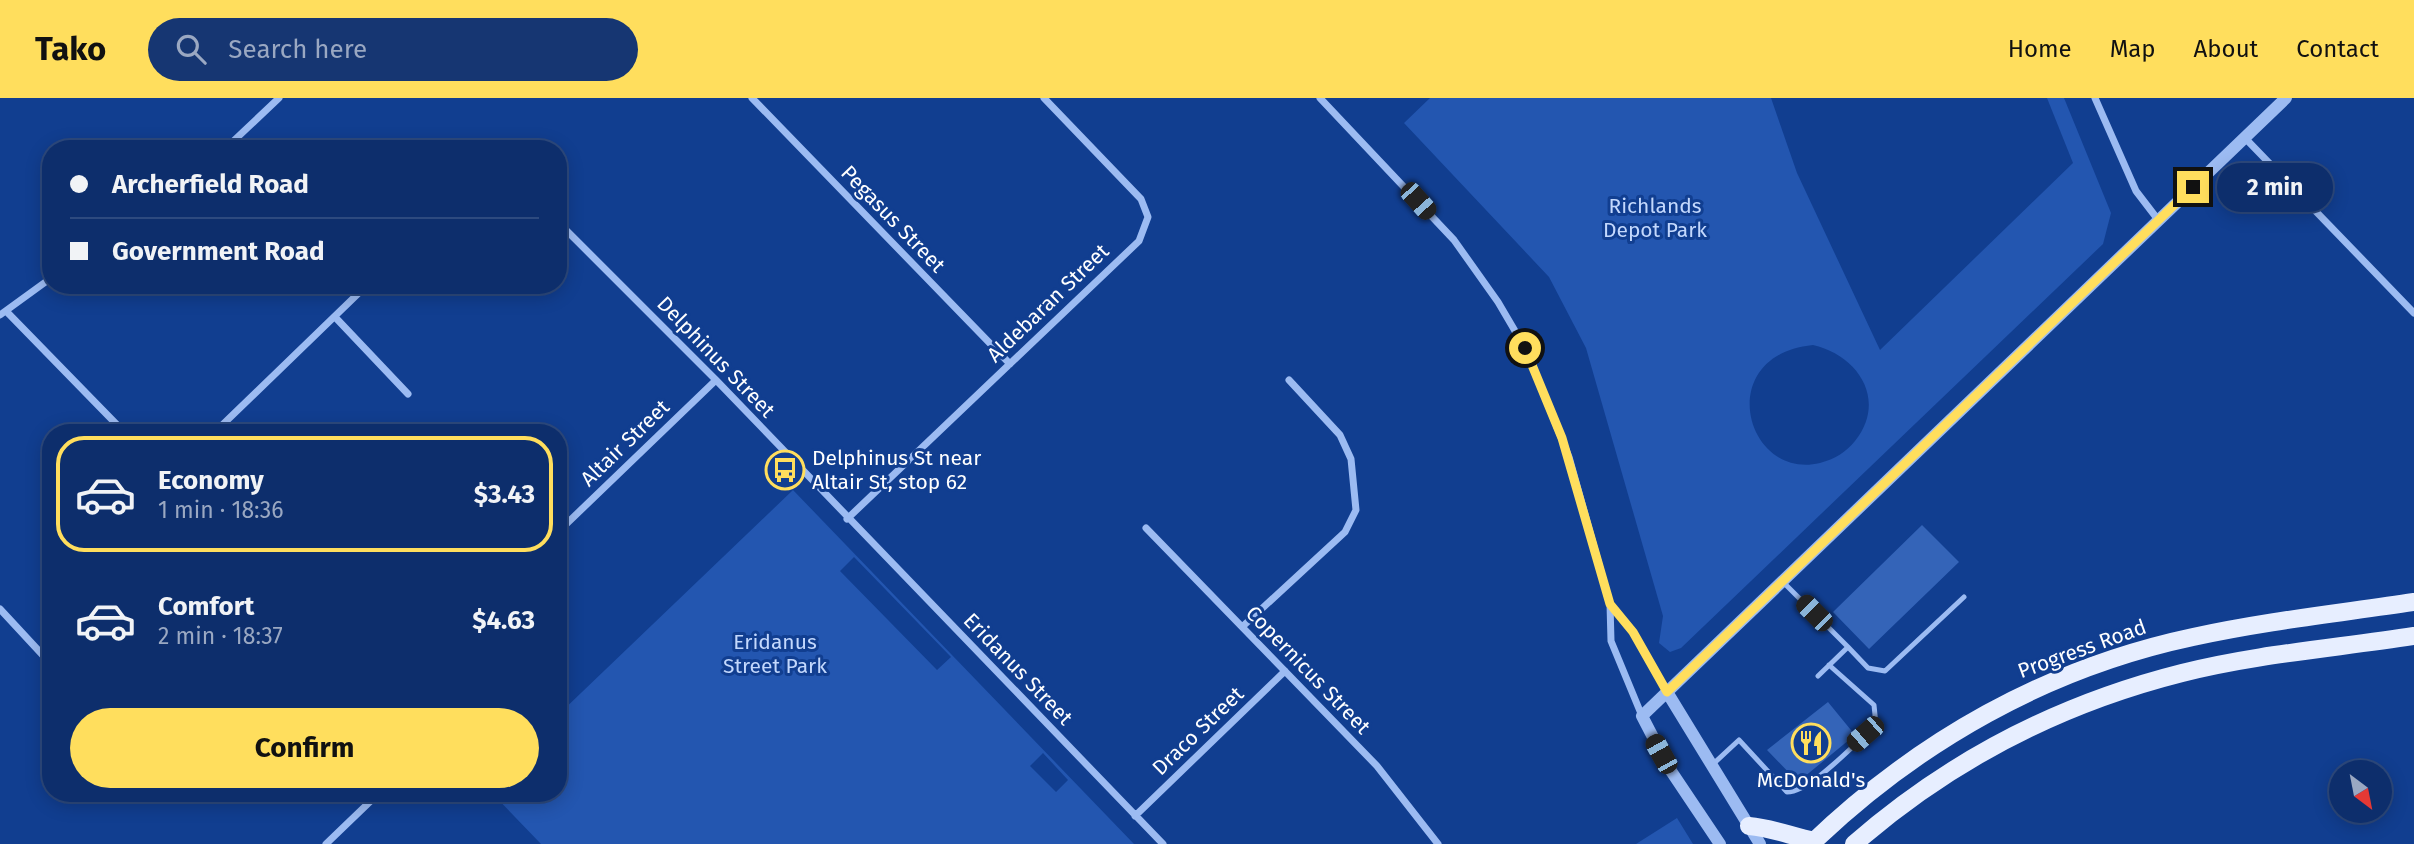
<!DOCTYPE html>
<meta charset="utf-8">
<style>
body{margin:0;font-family:"Fira Sans",sans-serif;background:#163672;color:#f1f3f6;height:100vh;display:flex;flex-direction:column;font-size:26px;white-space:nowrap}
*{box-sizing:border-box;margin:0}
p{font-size:23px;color:#9aa8c2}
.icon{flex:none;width:38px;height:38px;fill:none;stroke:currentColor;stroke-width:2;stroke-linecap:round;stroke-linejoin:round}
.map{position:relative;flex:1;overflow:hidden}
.panel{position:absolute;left:42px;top:326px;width:525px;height:378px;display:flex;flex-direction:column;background:#0d2e6c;border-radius:28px;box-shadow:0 4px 18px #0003,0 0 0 2px #2d4a7f}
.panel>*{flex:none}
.guide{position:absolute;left:42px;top:42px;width:525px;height:154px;border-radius:28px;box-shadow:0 4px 18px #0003,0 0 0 2px #2d4a7f;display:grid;align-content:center;height:154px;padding:0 28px;background:#0d2e6c}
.needle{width:46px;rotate:148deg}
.tools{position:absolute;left:2329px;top:662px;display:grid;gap:14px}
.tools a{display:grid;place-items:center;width:63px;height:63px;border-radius:50%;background:#0d2e6c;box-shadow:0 4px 18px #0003,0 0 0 2px #2d4a7f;font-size:35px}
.end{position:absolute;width:32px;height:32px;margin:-16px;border:9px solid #ffde5d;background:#111;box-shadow:0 0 0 4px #111}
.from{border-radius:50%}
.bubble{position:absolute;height:49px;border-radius:24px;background:#0d2e6c;box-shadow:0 4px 18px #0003,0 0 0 2px #2d4a7f;font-size:23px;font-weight:700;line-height:49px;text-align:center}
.car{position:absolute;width:21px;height:42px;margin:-21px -10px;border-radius:9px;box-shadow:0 0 5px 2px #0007;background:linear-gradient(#222 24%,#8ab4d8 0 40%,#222 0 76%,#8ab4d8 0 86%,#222 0)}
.guide b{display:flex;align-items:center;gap:24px;height:66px;font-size:26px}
.guide b+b{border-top:2px solid #2d4a7f}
.guide i{width:18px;height:18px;background:#f1f3f6}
ul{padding:12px 0 0;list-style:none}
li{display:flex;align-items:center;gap:21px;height:116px;margin:0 14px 10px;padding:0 14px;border:4px solid transparent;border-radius:28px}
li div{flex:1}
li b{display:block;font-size:26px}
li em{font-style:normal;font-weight:700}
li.on{border-color:#ffde5d}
li>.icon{width:63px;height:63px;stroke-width:1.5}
.primary-button{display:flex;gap:14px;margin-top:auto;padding:14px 28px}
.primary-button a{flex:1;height:80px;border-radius:42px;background:#ffde5d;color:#111;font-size:28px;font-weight:700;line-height:80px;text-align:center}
header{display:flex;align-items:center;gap:42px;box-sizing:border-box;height:98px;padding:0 35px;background:#ffde5d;color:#111}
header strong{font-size:33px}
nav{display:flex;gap:38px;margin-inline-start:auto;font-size:24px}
.search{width:490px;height:63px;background:#163672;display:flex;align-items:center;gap:18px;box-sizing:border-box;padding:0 24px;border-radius:38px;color:#9aa8c2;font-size:26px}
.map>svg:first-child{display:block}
.green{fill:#2356b0;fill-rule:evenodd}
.building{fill:#3464b8}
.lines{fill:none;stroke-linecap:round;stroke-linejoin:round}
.service{stroke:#9cbbf2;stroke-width:5}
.minor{stroke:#9cbbf2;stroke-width:7}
.tertiary{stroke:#9cbbf2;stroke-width:12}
.primary{stroke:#e7eeff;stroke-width:18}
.route{stroke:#ffde5d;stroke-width:9}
.labels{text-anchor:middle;stroke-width:6;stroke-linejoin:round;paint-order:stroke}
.park-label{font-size:21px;fill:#c3d8fd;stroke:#113e90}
.street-label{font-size:21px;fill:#fff;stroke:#113e90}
.poi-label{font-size:21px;fill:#fff;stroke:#113e90;text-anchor:start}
</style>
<header>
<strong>Tako</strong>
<div class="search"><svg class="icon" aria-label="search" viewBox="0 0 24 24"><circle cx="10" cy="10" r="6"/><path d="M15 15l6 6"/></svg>Search here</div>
<nav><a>Home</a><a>Map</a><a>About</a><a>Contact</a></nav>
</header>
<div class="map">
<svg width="2414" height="746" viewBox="0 0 2414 746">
<rect width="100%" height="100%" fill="#113e90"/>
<path class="green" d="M1430 0H1771L1797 75 1880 252 2073 65 2047 0H2064L2111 115 2103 146 1681 550 1670 554 1659 545 1663 518 1586 250 1549 179 1404 25ZM1813 247C1857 257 1888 301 1855 343 1846 354 1835 361 1820 365 1745 383 1712 257 1813 247Z
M793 392 1134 746H541L492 695H558V617ZM854 459 951 559 937 572 840 473ZM1043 655 1068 682 1056 694 1030 668Z
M1677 720 1693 746H1636Z"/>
<path class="building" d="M1922 427 1959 464 1869 551 1833 514Z
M1828 604 1855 637 1798 684 1767 652Z"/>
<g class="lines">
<path class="service" d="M1783 484 1848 549 1818 578
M1848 549 1868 570 1885 573 1964 499
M1711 668 1739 642 1787 694C1811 694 1857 643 1876 627L1874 607 1829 567"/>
<path class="minor" d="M752 0 1010 266
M1320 0 1454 142 1498 204 1525 250 1569 359 1610 506 1611 543 1642 618
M2095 0 2136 93 2159 123
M2245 40 2414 215
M225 51 279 0
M558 124 716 282 1163 746
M6 213 124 334
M0 217 51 180
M335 219 408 296
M215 334 367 187
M847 421 1139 143 1148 119 1141 101 1044 0
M1146 430 1377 668 1438 746
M558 434 716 282
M1610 506 1633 534 1667 594
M0 511 51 566
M1242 529 1345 434 1356 412 1351 361 1340 337 1289 282
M468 695 474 701
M1135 718 1285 573
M326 746 379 695"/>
<path class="tertiary" d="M1667 594 1760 746
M1720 746 1669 670 1642 618 2286 0"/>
<path class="primary" d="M1749 728C1772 730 1791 738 1814 743
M1811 746C1918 643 2047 570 2193 539 2266 523 2341 515 2414 504
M1854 746C1949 663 2059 606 2182 575 2257 556 2337 550 2414 538"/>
</g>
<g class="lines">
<path class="route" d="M1525 250 1562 340 1610 506 1633 534 1667 594 2193 89"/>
</g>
<defs>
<symbol id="bus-ring" viewBox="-11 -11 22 22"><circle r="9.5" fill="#113e90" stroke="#ffde5d" stroke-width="1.5"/><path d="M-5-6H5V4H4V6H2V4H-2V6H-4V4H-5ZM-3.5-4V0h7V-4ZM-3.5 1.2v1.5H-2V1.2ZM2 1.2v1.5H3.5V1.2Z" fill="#ffde5d"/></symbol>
<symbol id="restaurant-ring" viewBox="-11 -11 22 22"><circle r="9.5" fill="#113e90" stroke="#ffde5d" stroke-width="1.5"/><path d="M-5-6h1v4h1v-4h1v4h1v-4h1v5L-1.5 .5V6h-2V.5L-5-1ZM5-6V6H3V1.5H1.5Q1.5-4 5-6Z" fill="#ffde5d"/></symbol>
</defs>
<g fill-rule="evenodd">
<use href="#bus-ring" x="763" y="350" width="44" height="44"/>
<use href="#restaurant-ring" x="1789" y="623" width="44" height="44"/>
</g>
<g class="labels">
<g class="park-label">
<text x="1655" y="115">Richlands<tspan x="1655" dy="24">Depot Park</tspan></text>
<text x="775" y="551">Eridanus<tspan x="775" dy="24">Street Park</tspan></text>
</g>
<g class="street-label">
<text transform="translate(893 121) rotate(46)" y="7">Pegasus Street</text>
<text transform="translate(1048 205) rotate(-44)" y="7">Aldebaran Street</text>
<text transform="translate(716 259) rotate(46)" y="7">Delphinus Street</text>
<text transform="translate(625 345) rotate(-44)" y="7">Altair Street</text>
<text transform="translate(2082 551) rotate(-20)" y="7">Progress Road</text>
<text transform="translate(1018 571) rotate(46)" y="7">Eridanus Street</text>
<text transform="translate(1308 572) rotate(46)" y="7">Copernicus Street</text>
<text transform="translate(1198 633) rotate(-44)" y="7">Draco Street</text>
</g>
<g class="poi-label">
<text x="812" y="367">Delphinus St near<tspan x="812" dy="24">Altair St, stop 62</tspan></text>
<text x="1811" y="689" text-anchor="middle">McDonald's</text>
</g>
</g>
</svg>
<div class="tools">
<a><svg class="needle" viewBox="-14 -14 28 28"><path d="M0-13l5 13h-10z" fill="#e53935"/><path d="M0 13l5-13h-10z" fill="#9aa8c2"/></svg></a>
</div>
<i class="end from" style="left:1525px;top:250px"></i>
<i class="end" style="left:2193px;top:89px"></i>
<div class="bubble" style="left:2217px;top:65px;width:116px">2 min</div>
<i class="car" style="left:1418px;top:103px;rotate:138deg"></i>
<i class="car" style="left:1814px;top:515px;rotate:315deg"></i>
<i class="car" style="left:1865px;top:636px;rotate:229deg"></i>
<i class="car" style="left:1661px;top:656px;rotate:331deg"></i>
<div class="guide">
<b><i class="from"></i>Archerfield Road</b>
<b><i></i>Government Road</b>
</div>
<section class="panel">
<ul>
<li class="on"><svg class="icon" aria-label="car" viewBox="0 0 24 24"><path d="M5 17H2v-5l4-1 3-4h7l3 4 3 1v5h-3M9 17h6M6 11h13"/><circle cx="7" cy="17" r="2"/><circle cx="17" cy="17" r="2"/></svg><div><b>Economy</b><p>1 min · 18:36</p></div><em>$3.43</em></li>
<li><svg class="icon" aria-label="car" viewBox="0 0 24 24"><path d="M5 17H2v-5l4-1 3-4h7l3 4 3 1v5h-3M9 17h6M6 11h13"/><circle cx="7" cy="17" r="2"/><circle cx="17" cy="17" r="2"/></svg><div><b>Comfort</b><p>2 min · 18:37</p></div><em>$4.63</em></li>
</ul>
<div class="primary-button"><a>Confirm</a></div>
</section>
</div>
